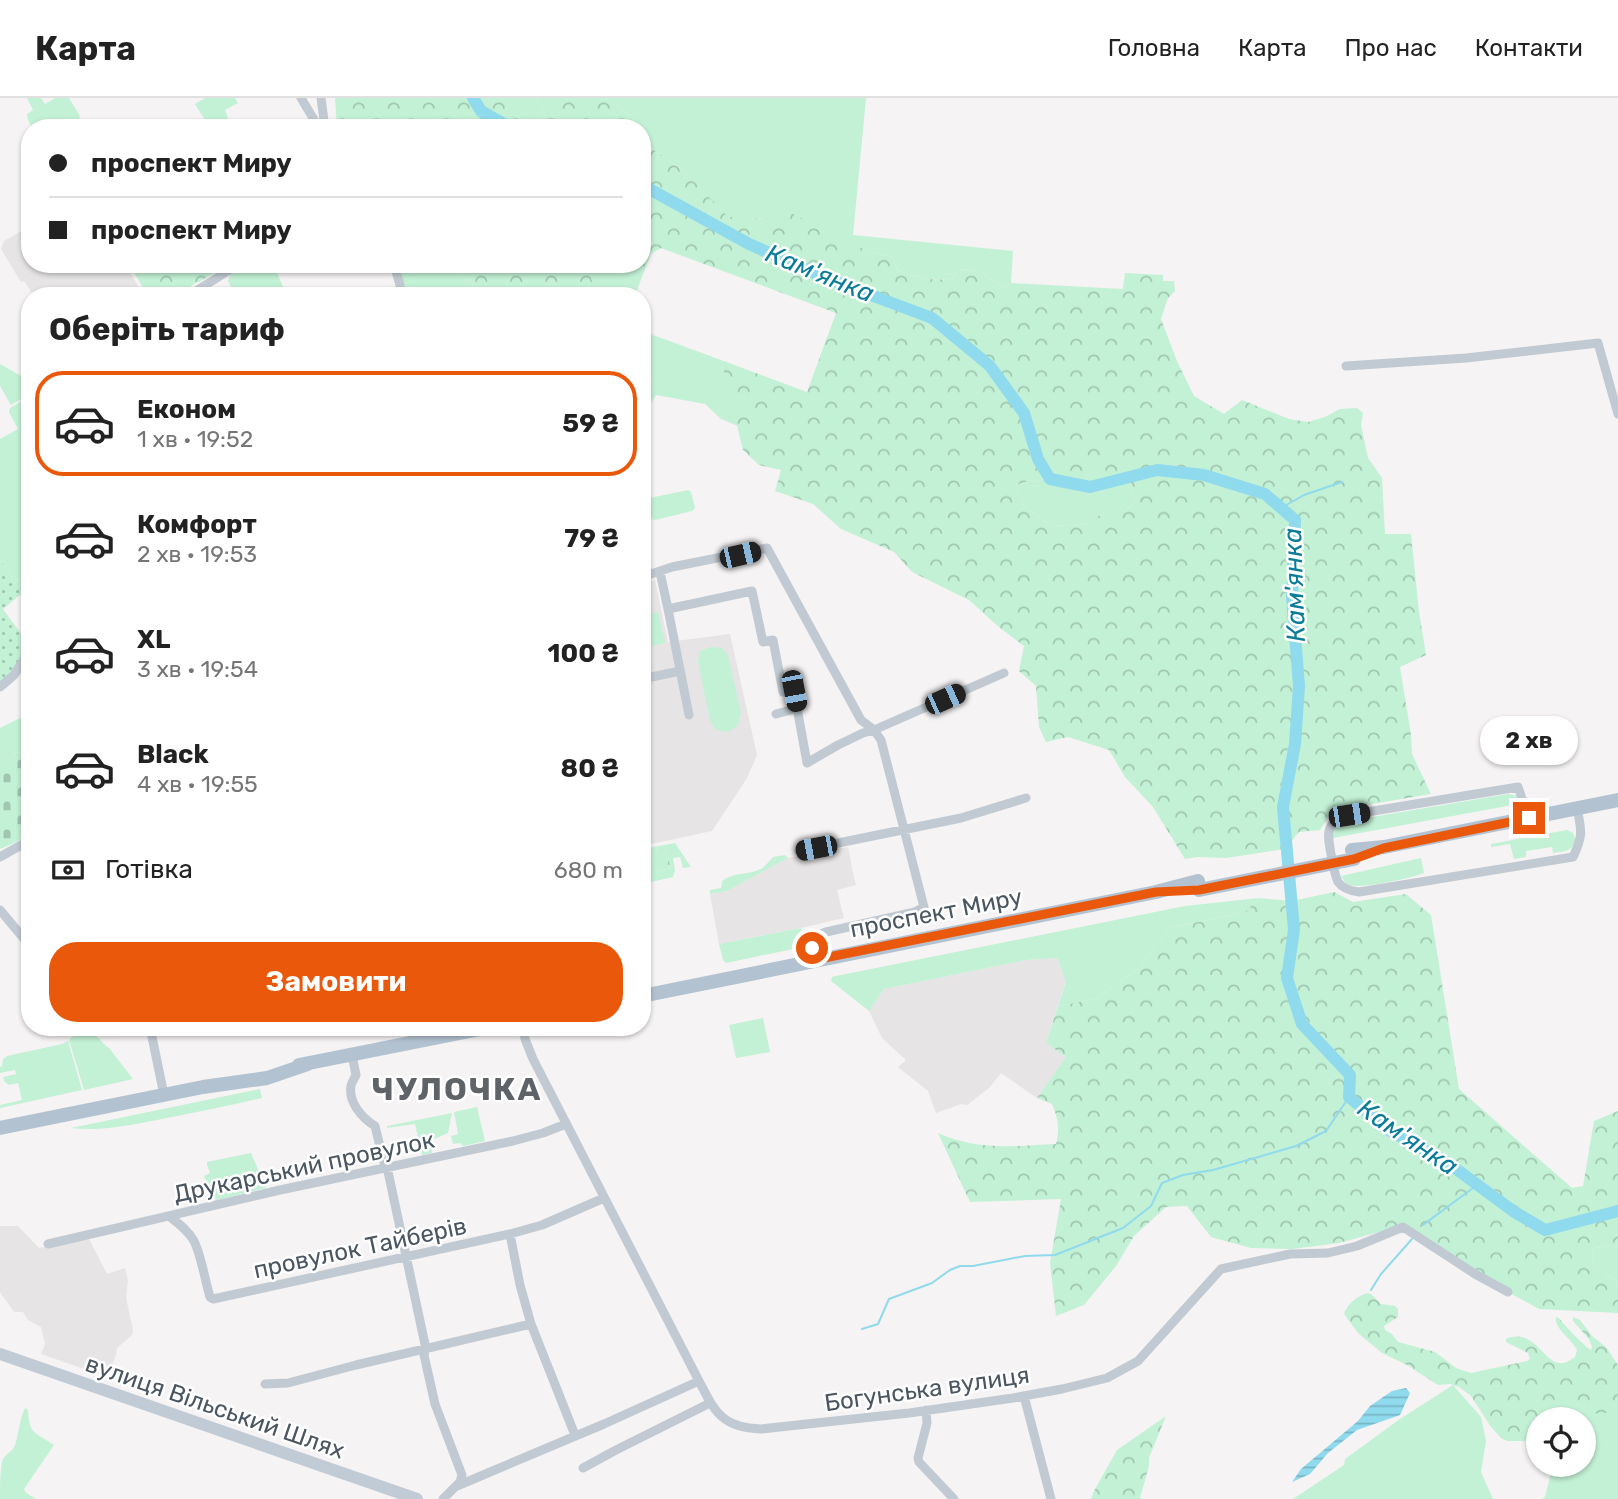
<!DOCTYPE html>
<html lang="uk">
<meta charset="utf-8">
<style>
body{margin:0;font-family:Rubik,sans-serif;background:#f2f2f2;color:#222;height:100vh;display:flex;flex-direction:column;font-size:26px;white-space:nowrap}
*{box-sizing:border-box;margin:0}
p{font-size:23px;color:#767676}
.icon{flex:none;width:38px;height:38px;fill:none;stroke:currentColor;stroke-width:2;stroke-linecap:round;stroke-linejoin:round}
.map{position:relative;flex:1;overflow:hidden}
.side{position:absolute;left:21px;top:189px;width:630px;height:749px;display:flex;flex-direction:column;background:#fff;border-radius:28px;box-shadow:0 2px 5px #0004}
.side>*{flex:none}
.hud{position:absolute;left:21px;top:21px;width:630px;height:154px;border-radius:28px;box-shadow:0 2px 5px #0004;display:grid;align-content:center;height:154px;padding:0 28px;background:#fff}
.tools{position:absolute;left:1526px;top:1309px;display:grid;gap:14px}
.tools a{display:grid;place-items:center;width:70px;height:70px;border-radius:50%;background:#fff;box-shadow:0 2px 5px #0004;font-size:35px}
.end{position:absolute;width:32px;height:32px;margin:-16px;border:9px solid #ea580c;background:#fff;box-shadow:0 0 0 4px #fff}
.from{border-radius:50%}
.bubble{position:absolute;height:49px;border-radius:24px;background:#fff;box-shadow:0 2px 5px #0004;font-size:23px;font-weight:700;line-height:49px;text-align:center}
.car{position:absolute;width:21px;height:42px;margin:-21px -10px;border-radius:9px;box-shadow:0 0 5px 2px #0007;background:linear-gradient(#222 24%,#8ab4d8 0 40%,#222 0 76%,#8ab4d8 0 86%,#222 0)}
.hud b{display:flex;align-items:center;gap:24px;height:66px;font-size:26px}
.hud b+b{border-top:2px solid #e0e0e0}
.hud i{width:18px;height:18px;background:#222}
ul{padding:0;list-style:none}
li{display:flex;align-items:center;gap:21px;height:105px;margin:0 14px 10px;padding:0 14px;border:4px solid transparent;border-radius:28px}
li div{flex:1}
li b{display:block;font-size:26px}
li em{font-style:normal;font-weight:700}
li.current{border-color:#ea580c}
li>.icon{width:63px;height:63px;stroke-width:1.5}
h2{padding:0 28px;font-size:32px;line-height:84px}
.pay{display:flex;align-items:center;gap:18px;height:77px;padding:0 28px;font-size:26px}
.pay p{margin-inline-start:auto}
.action{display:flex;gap:14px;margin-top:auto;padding:14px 28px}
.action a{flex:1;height:80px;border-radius:28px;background:#ea580c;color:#fff;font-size:28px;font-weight:700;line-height:80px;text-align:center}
header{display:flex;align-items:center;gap:42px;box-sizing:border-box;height:98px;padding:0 35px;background:#fff;border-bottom:2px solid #e0e0e0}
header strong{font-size:33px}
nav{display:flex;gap:38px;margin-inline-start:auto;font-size:24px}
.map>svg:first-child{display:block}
.education{fill:#e6e4e5}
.grass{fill:#c3f1d5}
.forest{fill:url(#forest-crowns);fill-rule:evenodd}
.cemetery{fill:url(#cemetery-stones)}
.garden{fill:url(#garden-dots)}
.water{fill:url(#water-rules)}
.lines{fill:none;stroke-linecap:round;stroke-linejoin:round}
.stream{stroke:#90daee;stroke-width:2}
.river{stroke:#90daee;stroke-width:12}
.street{stroke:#c1cad2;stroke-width:9}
.secondary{stroke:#c1cbd6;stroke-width:12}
.primary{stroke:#b3c2d1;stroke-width:14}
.primary-bridge{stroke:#b3c2d1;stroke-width:14}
.route{stroke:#ea580c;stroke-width:9}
.labels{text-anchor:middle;stroke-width:5;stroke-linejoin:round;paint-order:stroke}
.street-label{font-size:24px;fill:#4a5661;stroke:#fff}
.water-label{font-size:26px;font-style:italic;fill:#0c7c9b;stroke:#fff}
.district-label{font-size:32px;font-weight:bold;letter-spacing:2px;fill:#5f6368;stroke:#fff}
</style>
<header>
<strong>Карта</strong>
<nav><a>Головна</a><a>Карта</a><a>Про нас</a><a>Контакти</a></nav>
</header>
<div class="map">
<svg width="1618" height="1401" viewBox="0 0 1618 1401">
<defs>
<pattern id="forest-crowns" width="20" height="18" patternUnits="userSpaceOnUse" patternTransform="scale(1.75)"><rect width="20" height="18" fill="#c3f1d5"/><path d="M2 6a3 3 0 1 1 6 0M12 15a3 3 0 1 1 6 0" fill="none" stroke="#a0c6b0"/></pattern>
<pattern id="cemetery-stones" width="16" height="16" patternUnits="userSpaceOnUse" patternTransform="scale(1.75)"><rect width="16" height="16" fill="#c3f1d5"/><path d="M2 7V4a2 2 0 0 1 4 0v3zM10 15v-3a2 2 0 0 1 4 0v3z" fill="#a0c6b0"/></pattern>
<pattern id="garden-dots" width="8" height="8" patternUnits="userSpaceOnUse" patternTransform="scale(1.75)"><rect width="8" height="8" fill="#c3f1d5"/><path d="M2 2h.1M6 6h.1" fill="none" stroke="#a0c6b0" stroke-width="1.8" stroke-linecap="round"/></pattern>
<pattern id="water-rules" width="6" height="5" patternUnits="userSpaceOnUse" patternTransform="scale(1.75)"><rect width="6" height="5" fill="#90daee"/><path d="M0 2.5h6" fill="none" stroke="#78b4c4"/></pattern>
</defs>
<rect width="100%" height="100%" fill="#f5f3f3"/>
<path class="education" d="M30 128V166H125L144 198H34L24 183 21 184 1 151 4 143Z
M655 482 668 544 730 536 757 657 747 680 712 733 642 748V485Z
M848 749 854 780 856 787 837 792 844 820 805 829 719 846 710 796 727 793 788 760Z
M1057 860 1066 882 1046 945 1066 959 1037 1000 1001 975 989 990 967 1007 961 1006 936 1015 928 993 898 969 905 963V961L882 940 869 913 884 891 1026 862Z
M0 1128H18L39 1150 89 1141 107 1176 125 1170 128 1182 126 1200 133 1232 132 1237 117 1250 116 1257 107 1279 41 1256 45 1246 41 1229 28 1222 23 1214H14L0 1194Z"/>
<path class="grass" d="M27 0H41L45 6 55 0H69L80 18 78 24 81 30H32L28 22 27 16 33 12Z
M205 0H235L238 5 225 12 228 20 210 30 195 6Z
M517 0H537L550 30H517Z
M605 0H866L853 137 1013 153 1011 185 1004 190 979 173 958 171 952 182 927 181 898 173 892 159 870 154 846 143 770 121 728 120 685 74 644 45 642 30H637L633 20Z
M248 166H273L284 191 283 195 280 198H236L228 183 230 177Z
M394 166H452L473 186 475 198H403Z
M592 166H620L640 184 635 198H605L590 181Z
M642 233 721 262 738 328 721 321 705 306 656 297 642 320Z
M0 266 30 283V296L11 307 0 288Z
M30 298V504L20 497 22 482 12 481 11 476 0 463V341L18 331 9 314 10 310Z
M1129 379 1135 405 1124 414H1105L1085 426 1069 428 1053 427 1038 419 1024 407 1016 387 1028 383 1050 381 1090 389Z
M688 392 691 394 695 410 692 413 655 422C646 419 642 412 642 403L645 401Z
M658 514 665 545 648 549 643 517Z
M711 549 722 550 728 557 741 615 738 627 728 634 716 632 710 622 698 564 700 553Z
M30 615V652L0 658V630Z
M1508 696 1517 698 1518 706 1333 740C1333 732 1335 727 1343 724Z
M1567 732 1573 735 1576 742C1572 753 1564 754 1553 755L1552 749 1526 753V759L1514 761 1510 746 1491 749V746Z
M675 745 691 769 683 770 680 759 673 760 675 772 673 779 642 786V777L671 770 665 750 642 754V751Z
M785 757 788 760 727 793 710 796V792L721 790 722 783C733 774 749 777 761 771 766 768 769 763 773 759Z
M1421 760 1424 775C1409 781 1361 791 1347 787L1341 778Z
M1259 800 1245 814 1170 830 1139 870 1096 901 1058 908 1066 883 1057 860 1026 862 884 891 869 913 831 883 832 879 836 878 1185 808Z
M801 830 806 847 803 849 726 865 723 862 719 846Z
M763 920 770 954 736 960 729 927Z
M77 934C84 938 85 934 92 936 98 937 103 947 109 950L133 981 84 992 69 942Z
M68 943 82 992 0 1010V1007L22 1002 18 985 9 987 5 984 3 979 16 976 15 972 0 975V969L2 968 3 961 7 958 62 946Z
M260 991 262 1000C231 1007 199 1014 167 1020 135 1026 104 1034 71 1030Z
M477 1009 485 1043 463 1048 460 1045 453 1046 451 1038 458 1036 454 1014Z
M452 1015 448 1035 427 1044 428 1050 431 1049 432 1055 422 1057 415 1026 387 1030V1028Z
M251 1055 266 1090 216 1102 204 1078 210 1075 207 1067V1064Z
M1612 1147 1618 1150V1183L1612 1181 1592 1164 1595 1150Z
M1453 1287 1481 1319 1486 1343 1481 1374 1493 1401H1293L1344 1367 1345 1361 1400 1321Z
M1618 1302V1401H1542L1545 1399 1553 1367H1584V1321H1565Z
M25 1310 28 1312C29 1337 35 1334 54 1347L24 1391 26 1395 36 1401H0C0 1391 0 1368 3 1361 8 1353 13 1355 16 1344 19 1332 20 1321 25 1310Z"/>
<path class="forest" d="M335 0H517V30H511L482 13 484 30H337Z
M537 0H605L633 20 637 30H550Z
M642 41 644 45 685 74 728 119 770 121 787 113 870 154 892 159 898 173 927 181 952 182 958 171 979 173 1004 190 1011 185 1123 191 1125 175 1163 177V183H1174L1175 193 1168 200 1161 221 1177 263 1194 298 1224 316 1242 302 1289 321 1308 324 1325 319 1340 311 1357 310 1363 315 1361 327 1368 360 1382 380 1385 436H1411L1419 514 1426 557 1400 569 1411 637 1412 656 1431 696 1342 711 1330 716 1320 732 1299 734 1285 751 1226 760 1198 759 1185 761 1153 709 1125 679 1109 652 1068 639 1046 644 1039 629 1036 588 1019 573 1024 548 1000 530 969 502 912 474 894 454 841 431 813 406 775 393 781 372 759 367 743 352 721 262 807 294 836 215 661 150 651 156 640 184 620 166H642ZM1129 379 1135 405 1124 414H1105L1085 426 1069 428 1053 427 1038 419 1024 407 1016 387 1028 383 1050 381 1090 389Z
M129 166H229L199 184H197L176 198H148Z
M452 166H592L591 181 605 198H474L473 186Z
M665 750 671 770 642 777V754Z
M1334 794 1353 804 1406 796 1431 817 1459 991 1572 1090 1583 1088 1594 1023 1618 1013V1150L1612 1147 1595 1150 1592 1164 1612 1181 1618 1183V1215L1539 1211 1475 1176 1403 1129 1386 1132 1339 1145 1316 1148 1292 1151 1251 1150 1211 1139 1187 1108 1166 1109 1134 1138 1116 1168 1084 1207 1056 1218 1050 1165 1061 1101 970 1104 938 1035C978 1053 1013 1048 1056 1046 1060 1031 1058 1020 1052 1006L1037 1000 1066 959 1046 945 1058 908 1096 901 1139 870 1170 830 1245 814 1259 800 1292 803Z
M1368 1195 1372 1197 1381 1206 1395 1208 1398 1211V1219L1384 1228 1385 1232 1392 1236 1398 1244 1435 1254 1456 1270 1471 1275 1527 1263 1530 1261 1528 1255 1506 1244V1241C1534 1229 1544 1265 1560 1265 1565 1266 1571 1262 1575 1259L1577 1252C1570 1239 1554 1231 1556 1219L1559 1220C1563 1226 1585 1249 1591 1252L1592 1249 1589 1241 1573 1223V1219L1580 1222 1593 1239 1606 1249 1618 1267V1311L1610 1315H1599L1573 1321H1538V1339L1527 1343H1507L1501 1340 1491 1329 1471 1298 1459 1289 1450 1286 1438 1287 1407 1267 1382 1255 1358 1235 1344 1216C1347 1206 1358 1197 1368 1195Z
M1166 1318 1149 1360V1368L1140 1400 1142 1401H1091L1094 1393 1117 1352Z"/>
<path class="cemetery" d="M30 652V736L14 745 0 751V658Z"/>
<path class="garden" d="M0 463 11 476 12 481 22 482 23 484 20 497 3 511 30 548 21 562 0 586Z"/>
<path class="water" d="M1406 1290 1410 1295 1400 1317 1357 1332 1328 1355 1310 1376 1292 1384 1301 1371 1358 1323 1370 1308 1392 1293Z"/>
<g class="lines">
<path class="stream" d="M1281 410 1304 397 1342 384
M1423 1127 1477 1087
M1371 1192 1381 1176 1412 1141
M862 1231 878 1226 889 1201 932 1185 950 1172 960 1168H973L1025 1158 1055 1157 1123 1130 1151 1108 1162 1085 1183 1077 1213 1072 1296 1048 1326 1033 1349 999"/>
<path class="river" d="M473 0 481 13 511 30
M642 87 749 146 828 181 932 220 990 268 1024 315 1038 361 1050 381 1090 389 1157 372 1204 377 1265 396 1295 422 1292 499 1299 588 1295 646 1283 709 1294 832 1287 880 1302 926 1350 977 1349 999 1387 1031 1448 1065 1513 1113 1545 1132 1618 1113"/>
<path class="street" d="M301 0 319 30
M321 0 325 30
M394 166 403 198
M188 198 239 166
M1346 268 1466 260 1598 245 1618 316
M660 474 668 511 752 493 763 544 773 542 783 594 794 593 807 665 838 647 863 635 874 632 1004 575
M642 479 672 469 767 450 861 622 874 632 881 642 924 809 915 814 826 834 809 840
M668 511 689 617
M642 581 680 573
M0 589 14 577 30 552
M776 616 798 610
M1529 720 1518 689 1349 717C1325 724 1327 735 1331 756 1333 765 1334 775 1338 784 1343 791 1350 793 1359 794L1573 759C1583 738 1582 734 1577 710
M799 753 961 720 1026 700
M0 759 30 742
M0 812 30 848
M809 840 814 862
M150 929 164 997
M523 929 525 941 533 961 699 1283C715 1314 722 1330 761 1331L909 1315 1013 1300 1062 1291 1107 1280 1138 1263 1221 1171 1290 1156 1328 1155 1357 1148 1403 1129 1475 1176 1508 1194
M352 957 356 977C355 979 351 986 351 988 348 1004 362 1020 375 1028L384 1065 387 1069 426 1251 424 1257 435 1306 462 1377 460 1384 443 1401
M169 1118C178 1125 188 1132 194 1143 201 1157 205 1182 210 1199L213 1201 510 1136 542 1127 604 1100
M510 1136 520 1187 531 1226 575 1337
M48 1146 280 1092 513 1043 543 1035 566 1026
M265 1286 288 1285 356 1267 531 1226
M1024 1298 1051 1401
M926 1312 927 1325 918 1360 919 1364 954 1401
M583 1370 616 1352 710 1305
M457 1388 604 1326 699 1283"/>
<path class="secondary" d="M0 1256 417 1401"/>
<path class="primary" d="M1352 752 1384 749 1618 702
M642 898 1156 794 1198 783
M299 967 490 929
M0 1030 203 989 267 980 308 966"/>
<path class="primary-bridge" d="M1199 792 1354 761"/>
</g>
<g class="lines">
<path class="route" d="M812 850 814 862 1156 794 1199 792 1354 761 1384 750 1529 720"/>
</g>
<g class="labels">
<g class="street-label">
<text transform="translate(936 815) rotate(-11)" y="8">проспект Миру</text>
<text transform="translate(304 1069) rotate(-12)" y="8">Друкарський провулок</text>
<text transform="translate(360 1150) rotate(-12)" y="8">провулок Тайберів</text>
<text transform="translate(927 1291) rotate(-8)" y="8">Богунська вулиця</text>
<text transform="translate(215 1309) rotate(19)" y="8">вулиця Вільський Шлях</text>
</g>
<g class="water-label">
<text transform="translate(820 175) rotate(22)" y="9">Кам'янка</text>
<text transform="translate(1294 487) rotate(-92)" y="9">Кам'янка</text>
<text transform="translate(1408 1039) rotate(34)" y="9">Кам'янка</text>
</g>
<g class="district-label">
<text x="457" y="1002">ЧУЛОЧКА</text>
</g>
</g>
</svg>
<div class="tools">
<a><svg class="icon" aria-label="locate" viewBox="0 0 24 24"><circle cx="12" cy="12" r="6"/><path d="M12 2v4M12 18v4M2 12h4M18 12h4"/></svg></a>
</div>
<i class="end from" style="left:812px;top:850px"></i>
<i class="end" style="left:1529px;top:720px"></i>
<div class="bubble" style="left:1480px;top:618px;width:98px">2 хв</div>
<i class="car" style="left:740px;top:457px;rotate:77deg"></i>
<i class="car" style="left:794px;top:593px;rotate:169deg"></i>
<i class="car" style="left:945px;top:601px;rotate:66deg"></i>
<i class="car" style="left:1349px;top:717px;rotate:81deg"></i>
<i class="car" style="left:816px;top:750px;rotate:259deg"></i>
<div class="hud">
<b><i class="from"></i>проспект Миру</b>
<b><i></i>проспект Миру</b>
</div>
<section class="side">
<h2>Оберіть тариф</h2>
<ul>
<li class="current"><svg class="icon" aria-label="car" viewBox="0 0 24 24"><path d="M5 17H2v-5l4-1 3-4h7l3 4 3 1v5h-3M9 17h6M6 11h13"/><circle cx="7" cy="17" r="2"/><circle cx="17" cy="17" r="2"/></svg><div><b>Економ</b><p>1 хв · 19:52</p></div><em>59 ₴</em></li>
<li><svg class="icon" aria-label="car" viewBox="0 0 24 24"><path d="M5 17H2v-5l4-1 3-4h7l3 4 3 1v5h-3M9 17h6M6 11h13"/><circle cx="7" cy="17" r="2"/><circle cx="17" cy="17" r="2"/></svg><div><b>Комфорт</b><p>2 хв · 19:53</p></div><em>79 ₴</em></li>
<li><svg class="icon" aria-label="car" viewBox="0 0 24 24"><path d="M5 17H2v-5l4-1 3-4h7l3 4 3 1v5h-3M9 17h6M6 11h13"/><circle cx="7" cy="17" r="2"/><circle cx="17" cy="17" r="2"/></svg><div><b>XL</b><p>3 хв · 19:54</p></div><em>100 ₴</em></li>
<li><svg class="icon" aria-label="car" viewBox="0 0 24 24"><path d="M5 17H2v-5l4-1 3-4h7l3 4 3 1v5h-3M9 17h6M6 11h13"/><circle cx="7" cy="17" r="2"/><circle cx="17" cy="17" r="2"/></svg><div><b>Black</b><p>4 хв · 19:55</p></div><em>80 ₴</em></li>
</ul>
<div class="pay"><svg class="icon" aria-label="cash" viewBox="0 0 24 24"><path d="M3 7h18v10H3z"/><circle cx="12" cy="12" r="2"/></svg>Готівка<p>680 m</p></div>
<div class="action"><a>Замовити</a></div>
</section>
</div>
